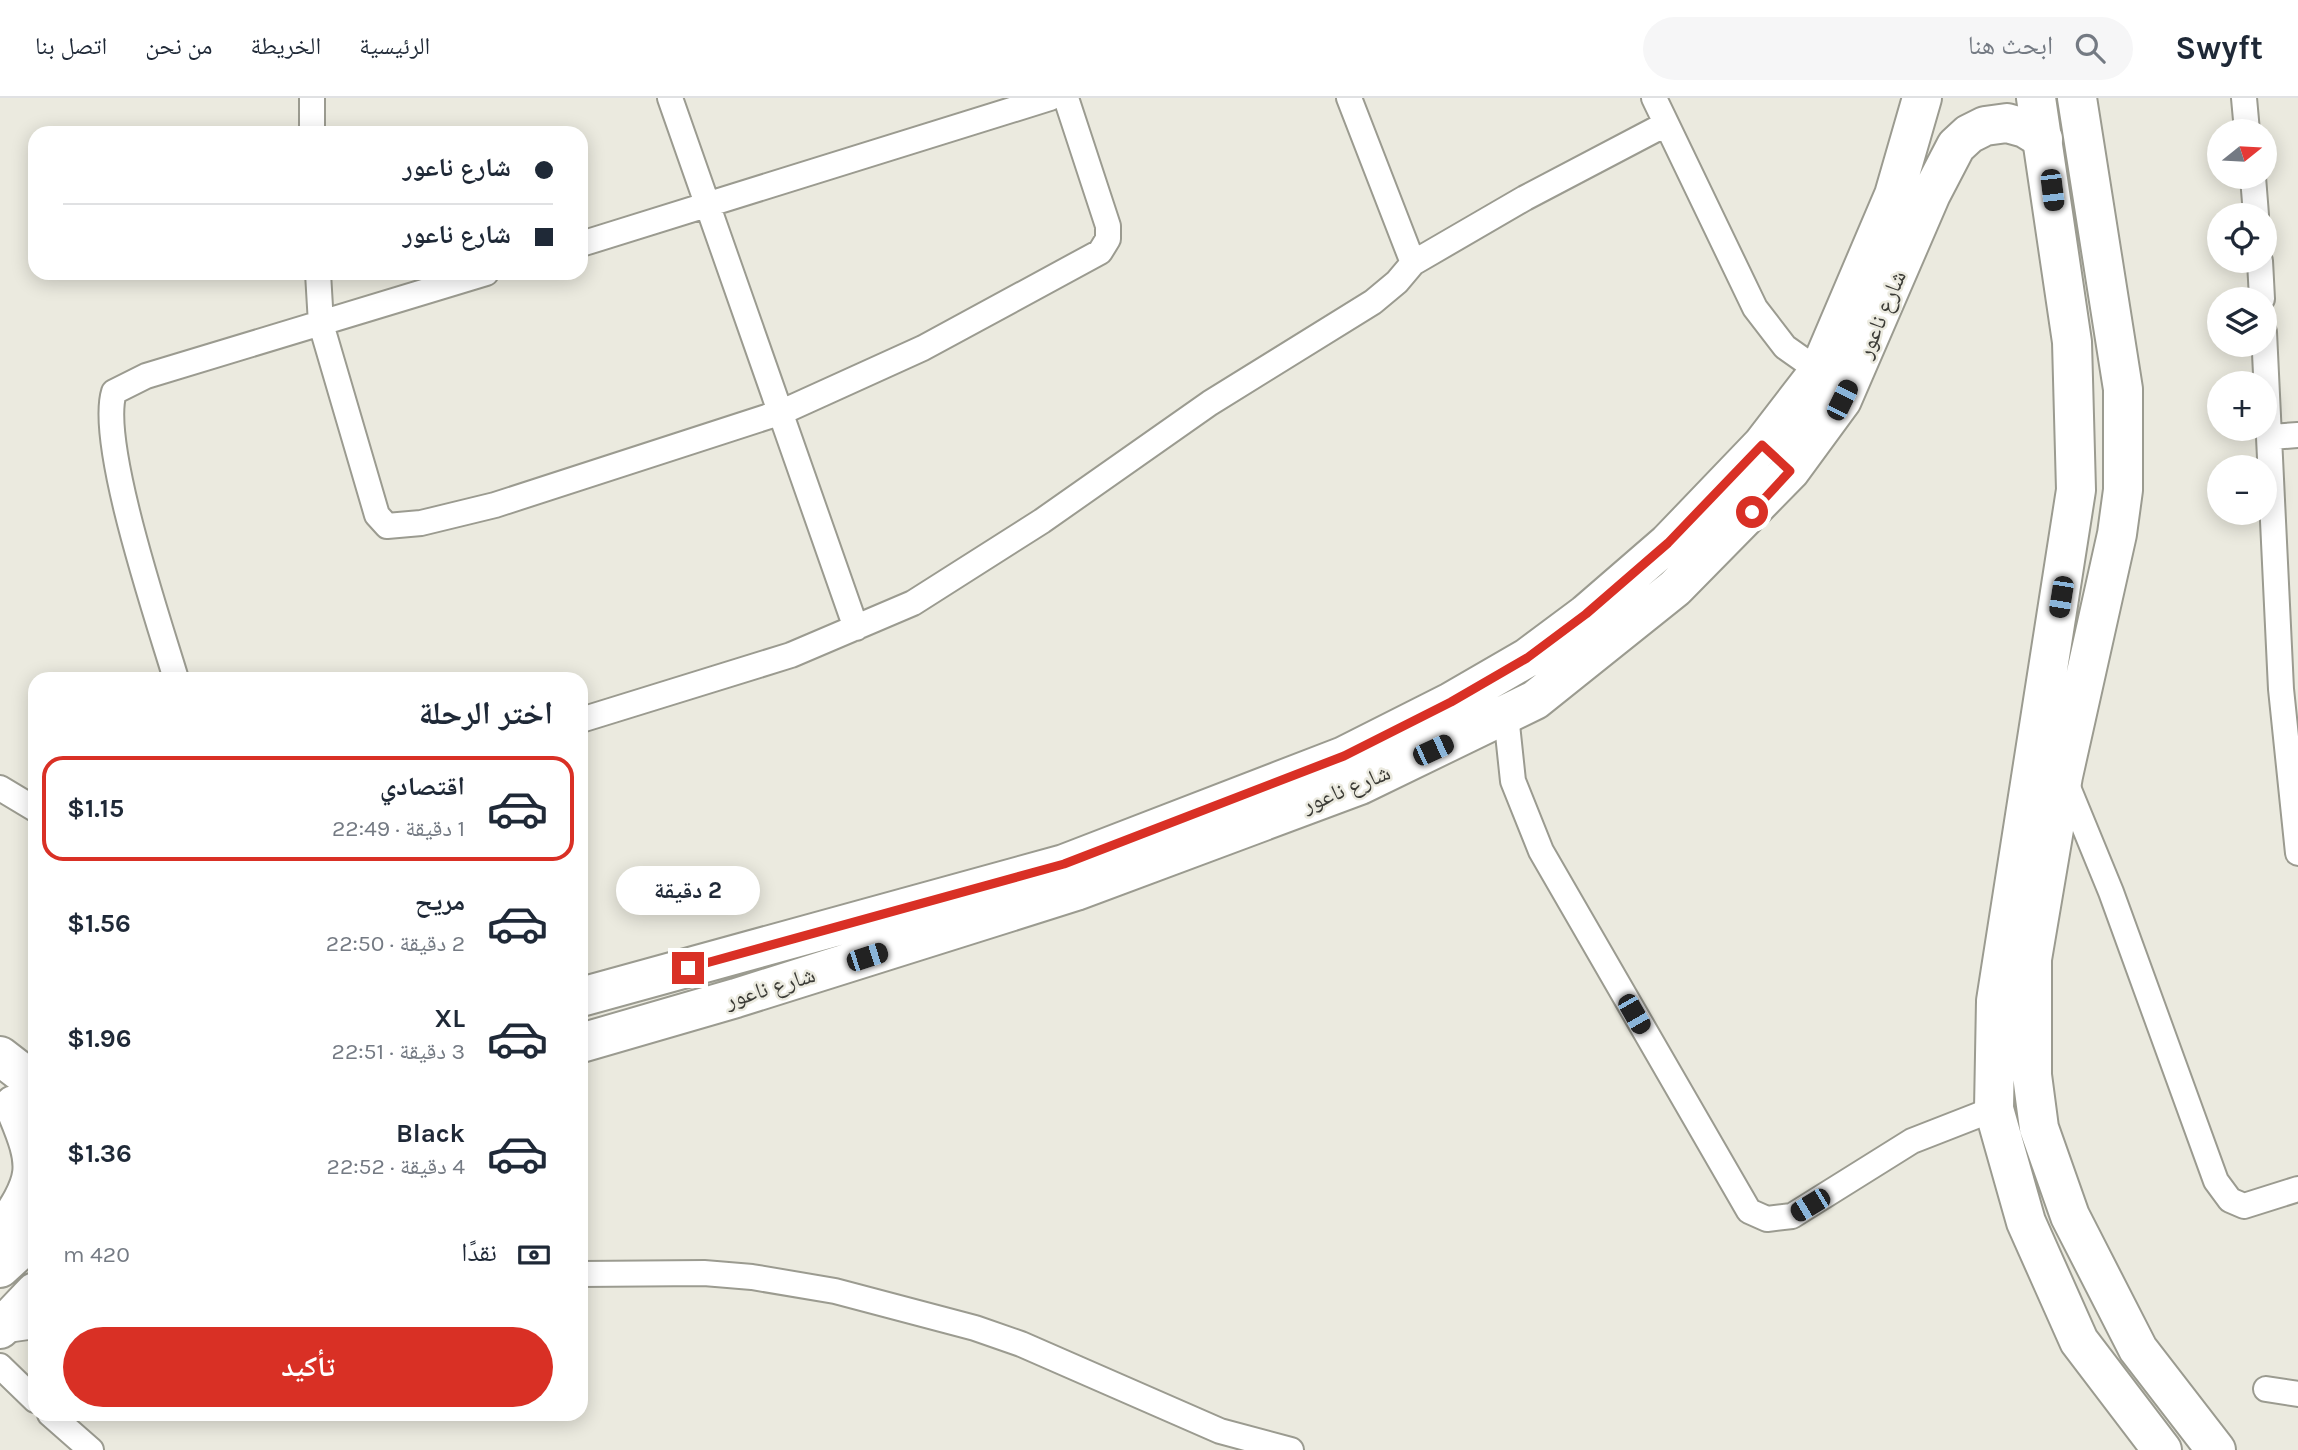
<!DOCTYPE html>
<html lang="ar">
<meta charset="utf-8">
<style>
body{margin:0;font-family:Karla,"Noto Naskh Arabic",sans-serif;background:#f6f6f7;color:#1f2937;direction:rtl;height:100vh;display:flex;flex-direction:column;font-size:26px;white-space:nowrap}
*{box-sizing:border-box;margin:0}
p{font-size:23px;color:#747a83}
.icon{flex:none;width:38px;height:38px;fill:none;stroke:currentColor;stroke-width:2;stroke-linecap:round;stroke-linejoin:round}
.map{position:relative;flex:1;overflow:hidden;direction:ltr}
.details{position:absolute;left:28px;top:574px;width:560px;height:749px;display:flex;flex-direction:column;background:#fff;border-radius:21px;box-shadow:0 4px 18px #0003;direction:rtl}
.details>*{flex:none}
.banner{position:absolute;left:28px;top:28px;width:560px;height:154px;border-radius:21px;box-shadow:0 4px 18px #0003;direction:rtl;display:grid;align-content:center;height:154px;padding:0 35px;background:#fff}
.needle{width:46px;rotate:72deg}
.tools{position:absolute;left:2207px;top:21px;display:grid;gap:14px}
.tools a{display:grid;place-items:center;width:70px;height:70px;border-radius:50%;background:#fff;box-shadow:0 4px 18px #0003;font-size:35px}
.end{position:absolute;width:32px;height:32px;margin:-16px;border:9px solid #d93025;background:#fff;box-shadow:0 0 0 4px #fff}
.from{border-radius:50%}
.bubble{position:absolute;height:49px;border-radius:24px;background:#fff;box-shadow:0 4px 18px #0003;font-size:23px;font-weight:700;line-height:49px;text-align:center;direction:rtl}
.car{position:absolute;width:21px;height:42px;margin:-21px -10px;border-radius:9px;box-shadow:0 0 5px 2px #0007;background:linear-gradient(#222 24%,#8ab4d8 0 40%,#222 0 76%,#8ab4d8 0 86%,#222 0)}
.banner b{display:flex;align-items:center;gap:24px;height:66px;font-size:26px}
.banner b+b{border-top:2px solid #e0e1e3}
.banner i{width:18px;height:18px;background:#1f2937}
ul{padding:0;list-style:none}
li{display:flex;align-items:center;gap:21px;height:105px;margin:0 14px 10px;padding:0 21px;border:4px solid transparent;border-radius:21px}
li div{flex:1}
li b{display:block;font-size:26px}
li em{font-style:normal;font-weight:700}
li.active{border-color:#d93025}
li>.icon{width:63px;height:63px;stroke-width:1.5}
h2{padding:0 35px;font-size:32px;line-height:84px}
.pay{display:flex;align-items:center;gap:18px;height:77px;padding:0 35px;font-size:26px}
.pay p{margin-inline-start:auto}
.cta{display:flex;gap:14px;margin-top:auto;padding:14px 35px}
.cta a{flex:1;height:80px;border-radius:42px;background:#d93025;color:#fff;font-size:28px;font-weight:700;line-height:80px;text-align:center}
header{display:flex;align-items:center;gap:42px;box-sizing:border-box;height:98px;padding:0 35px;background:#fff;border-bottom:2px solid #e0e1e3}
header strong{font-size:33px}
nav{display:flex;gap:38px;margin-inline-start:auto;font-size:24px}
.search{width:490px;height:63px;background:#f6f6f7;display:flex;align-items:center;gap:18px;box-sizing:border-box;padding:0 24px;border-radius:38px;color:#747a83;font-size:26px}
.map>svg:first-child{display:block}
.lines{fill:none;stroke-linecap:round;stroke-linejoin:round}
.minor-casing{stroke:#9b9b90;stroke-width:28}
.primary-casing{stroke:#9b9b90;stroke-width:42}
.trunk-casing{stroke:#9b9b90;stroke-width:42}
.minor{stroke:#fff;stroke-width:24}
.primary{stroke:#fff;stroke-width:38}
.trunk{stroke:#fff;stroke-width:38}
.route{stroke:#d93025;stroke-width:9}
.labels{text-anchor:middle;stroke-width:5;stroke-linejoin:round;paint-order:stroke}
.street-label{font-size:23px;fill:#3b3b36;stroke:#ebeadf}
</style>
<header>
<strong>Swyft</strong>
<div class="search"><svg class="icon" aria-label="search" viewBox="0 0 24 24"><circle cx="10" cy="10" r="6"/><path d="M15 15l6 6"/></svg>ابحث هنا</div>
<nav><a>الرئيسية</a><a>الخريطة</a><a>من نحن</a><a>اتصل بنا</a></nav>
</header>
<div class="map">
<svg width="2298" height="1352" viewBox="0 0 2298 1352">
<rect width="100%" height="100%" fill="#ebeadf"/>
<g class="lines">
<defs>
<path id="minor" d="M312 0V35
M670 0 856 530
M1654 0 1755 210 1785 249 1819 273
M2244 0 2247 33
M2253 79 2256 117
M581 146 1050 0
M2260 163 2262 201
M1413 165 1525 100 1664 27
M318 175 321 226 377 417 387 428 421 425 495 407 782 314 923 250 1100 154 1108 141V128L1066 0
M2264 234 2281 591 2298 755
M2271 339 2298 337
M176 581C159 524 98 345 114 294L146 278 486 175
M1506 617 1513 683 1541 753 1749 1113 1767 1121 1792 1118 1912 1043 1994 1011
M581 622 791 557 913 505 1042 423 1210 305 1373 204 1397 184 1413 165 1349 0
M2065 682 2111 794 2216 1083 2230 1102 2244 1108 2298 1091
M0 690 35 711
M581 1176 704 1175 752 1179 835 1193 975 1230 1021 1246 1220 1333 1291 1352
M0 1233 35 1228
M0 1268 35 1302
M2266 1291 2298 1296
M50 1316 91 1352"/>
<path id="primary" d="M2036 0 2072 244 2076 392 1996 903 1994 1011 2026 1124 2079 1243 2162 1352
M2077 0 2123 291V392L2117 436 2063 678 2032 861V977L2039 1030 2070 1118 2138 1251 2216 1352"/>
<path id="trunk" d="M581 899 1064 766 1344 658 1451 604 1527 560 1586 516 1668 445 1762 347 1819 273 1894 97 1922 0
M581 945 736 900 1076 793 1360 687 1535 602 1675 490 1790 373 1842 302 1931 96 1956 48 1969 36 1985 28 2007 25 2025 30 2043 41
M0 958 35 985
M0 1138C39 1080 42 1072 14 1007
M0 1170 35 1138
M0 1231 35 1194"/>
</defs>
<use href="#minor" class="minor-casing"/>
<use href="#primary" class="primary-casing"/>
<use href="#trunk" class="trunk-casing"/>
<use href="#minor" class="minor"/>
<use href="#primary" class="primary"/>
<use href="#trunk" class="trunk"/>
</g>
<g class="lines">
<path class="route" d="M688 870 1064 766 1344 658 1451 604 1527 560 1586 516 1668 445 1762 347 1790 373 1752 414"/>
</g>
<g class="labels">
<g class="street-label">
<text transform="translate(1881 216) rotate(-67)" y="8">شارع ناعور</text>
<text transform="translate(1346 690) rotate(-22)" y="8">شارع ناعور</text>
<text transform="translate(770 889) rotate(-17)" y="8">شارع ناعور</text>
</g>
</g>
</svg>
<div class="tools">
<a><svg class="needle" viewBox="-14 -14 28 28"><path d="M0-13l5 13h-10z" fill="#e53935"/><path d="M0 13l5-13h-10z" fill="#747a83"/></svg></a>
<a><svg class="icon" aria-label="locate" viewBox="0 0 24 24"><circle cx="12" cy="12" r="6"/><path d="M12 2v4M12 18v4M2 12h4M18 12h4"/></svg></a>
<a><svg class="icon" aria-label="layers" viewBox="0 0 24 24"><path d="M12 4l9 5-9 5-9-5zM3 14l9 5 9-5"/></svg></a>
<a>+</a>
<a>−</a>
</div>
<i class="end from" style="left:1752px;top:414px"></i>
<i class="end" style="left:688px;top:870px"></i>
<div class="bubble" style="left:616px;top:768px;width:144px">2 دقيقة</div>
<i class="car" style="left:2052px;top:92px;rotate:173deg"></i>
<i class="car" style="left:1842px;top:302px;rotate:26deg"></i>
<i class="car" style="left:2061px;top:499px;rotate:189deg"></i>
<i class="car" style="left:1433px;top:652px;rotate:65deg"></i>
<i class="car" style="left:867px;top:859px;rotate:72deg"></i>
<i class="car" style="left:1634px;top:916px;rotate:150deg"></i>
<i class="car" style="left:1810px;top:1107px;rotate:239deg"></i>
<div class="banner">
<b><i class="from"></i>شارع ناعور</b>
<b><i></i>شارع ناعور</b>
</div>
<section class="details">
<h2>اختر الرحلة</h2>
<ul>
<li class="active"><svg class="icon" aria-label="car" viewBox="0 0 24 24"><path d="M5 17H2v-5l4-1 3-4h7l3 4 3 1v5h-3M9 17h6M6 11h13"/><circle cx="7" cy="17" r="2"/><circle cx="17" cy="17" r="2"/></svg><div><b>اقتصادي</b><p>1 دقيقة · 22:49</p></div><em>$1.15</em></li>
<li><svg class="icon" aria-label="car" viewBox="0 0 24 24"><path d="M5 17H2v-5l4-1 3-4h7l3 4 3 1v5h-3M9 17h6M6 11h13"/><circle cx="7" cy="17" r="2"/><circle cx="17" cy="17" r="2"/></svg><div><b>مريح</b><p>2 دقيقة · 22:50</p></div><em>$1.56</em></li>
<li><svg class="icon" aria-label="car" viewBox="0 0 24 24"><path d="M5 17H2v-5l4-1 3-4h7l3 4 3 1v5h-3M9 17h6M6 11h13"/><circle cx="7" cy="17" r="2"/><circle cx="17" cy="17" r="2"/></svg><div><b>XL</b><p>3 دقيقة · 22:51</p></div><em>$1.96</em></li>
<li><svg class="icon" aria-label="car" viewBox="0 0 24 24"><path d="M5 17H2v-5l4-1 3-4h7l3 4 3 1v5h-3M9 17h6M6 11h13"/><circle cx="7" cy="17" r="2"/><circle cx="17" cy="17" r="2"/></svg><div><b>Black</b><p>4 دقيقة · 22:52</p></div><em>$1.36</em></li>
</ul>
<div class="pay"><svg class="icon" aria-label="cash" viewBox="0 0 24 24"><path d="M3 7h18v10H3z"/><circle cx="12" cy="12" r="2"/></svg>نقدًا<p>420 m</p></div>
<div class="cta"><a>تأكيد</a></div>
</section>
</div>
